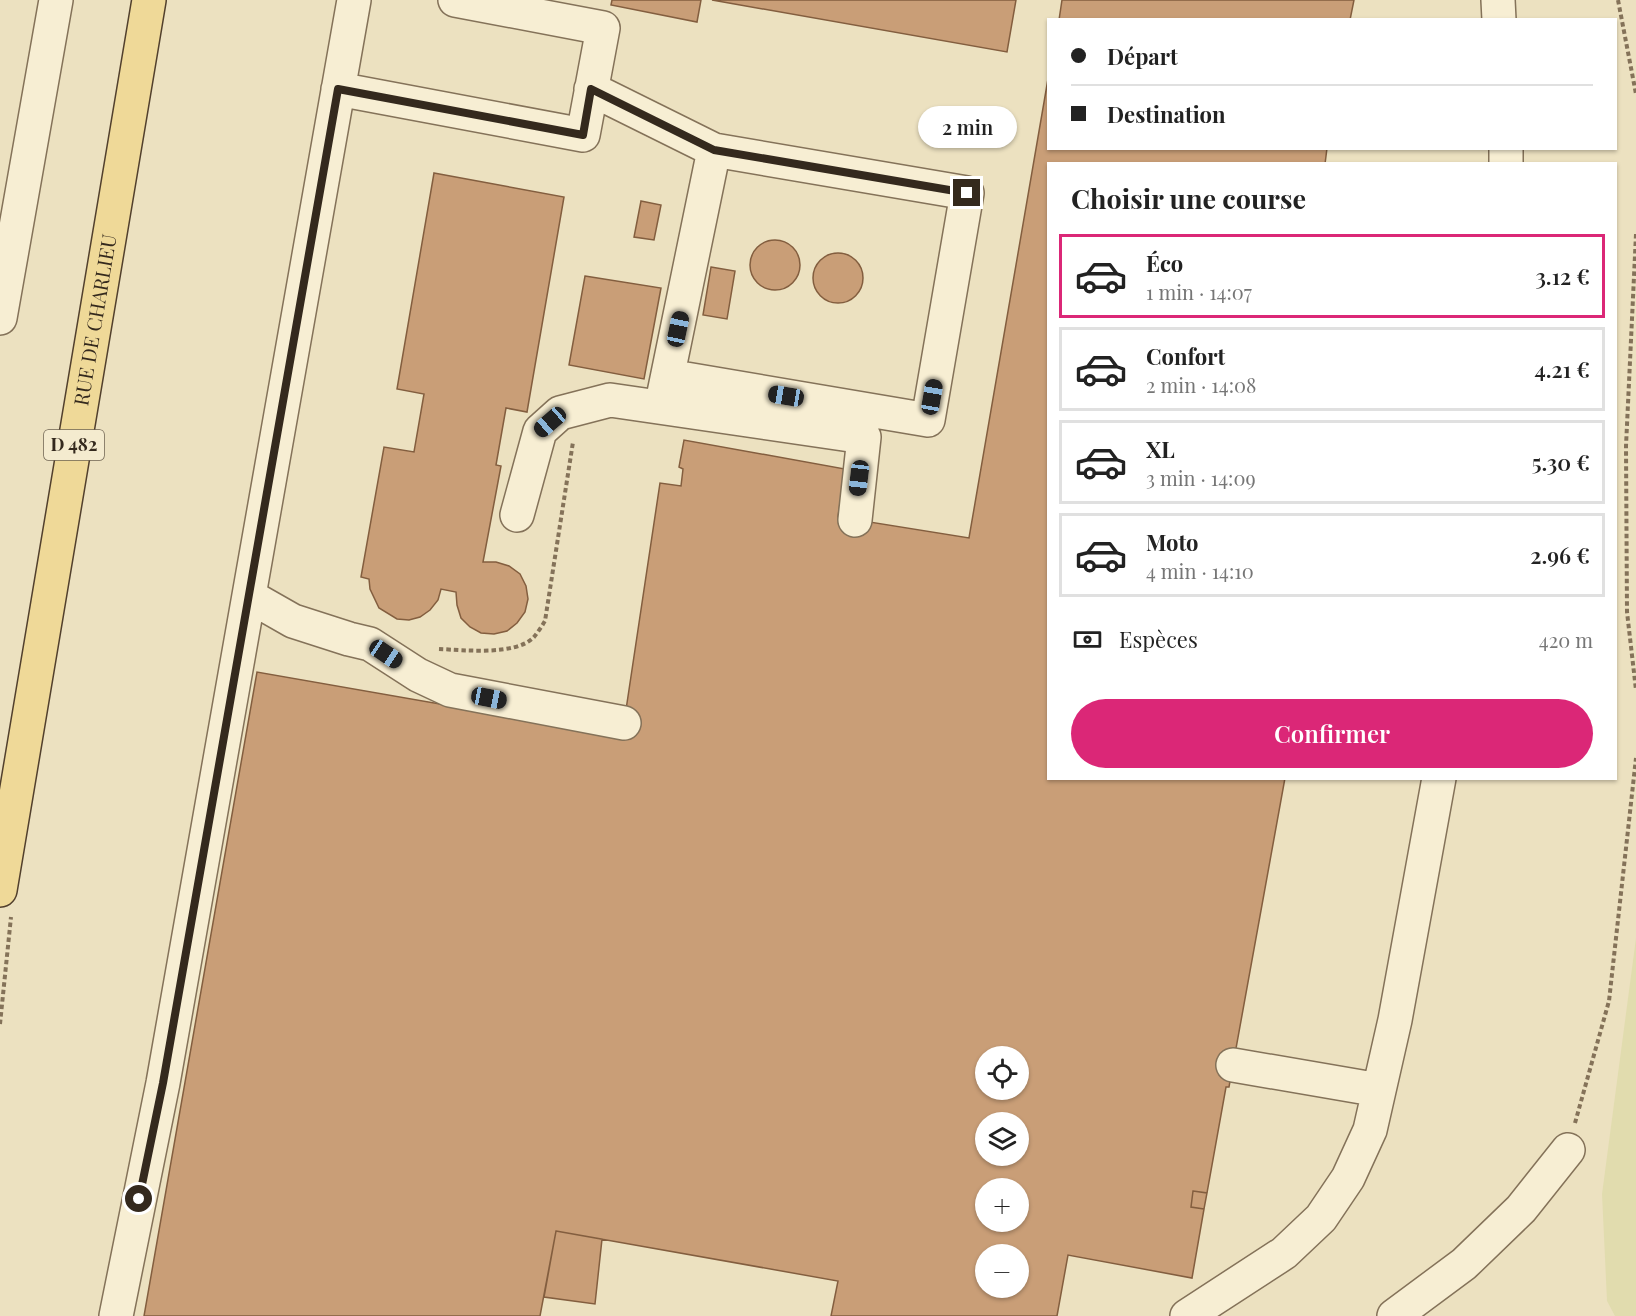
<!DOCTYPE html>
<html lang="fr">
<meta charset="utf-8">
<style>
body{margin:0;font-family:"Playfair Display",serif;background:#f6f6f6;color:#222;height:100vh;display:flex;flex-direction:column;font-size:22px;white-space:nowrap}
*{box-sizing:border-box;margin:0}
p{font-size:20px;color:#767676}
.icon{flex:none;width:33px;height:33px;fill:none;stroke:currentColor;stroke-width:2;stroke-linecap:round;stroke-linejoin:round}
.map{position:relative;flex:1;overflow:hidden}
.drawer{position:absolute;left:1047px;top:162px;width:570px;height:618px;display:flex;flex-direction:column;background:#fff;border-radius:0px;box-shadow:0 2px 4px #0004}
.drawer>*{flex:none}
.top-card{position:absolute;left:1047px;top:18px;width:570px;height:132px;border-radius:0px;box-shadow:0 2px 4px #0004;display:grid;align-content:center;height:132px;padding:0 24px;background:#fff}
.fabs{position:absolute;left:975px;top:1046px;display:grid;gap:12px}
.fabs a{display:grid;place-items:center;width:54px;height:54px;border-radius:50%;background:#fff;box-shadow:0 2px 4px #0004;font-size:30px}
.end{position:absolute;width:27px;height:27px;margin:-14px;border:8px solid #34291d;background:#fff;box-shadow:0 0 0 3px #fff}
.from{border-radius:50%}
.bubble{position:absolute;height:42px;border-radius:21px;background:#fff;box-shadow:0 2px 4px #0004;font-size:20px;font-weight:600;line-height:42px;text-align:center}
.car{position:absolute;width:18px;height:36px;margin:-18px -9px;border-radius:8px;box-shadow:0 0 4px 2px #0007;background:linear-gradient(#222 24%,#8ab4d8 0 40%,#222 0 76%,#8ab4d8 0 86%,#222 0)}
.top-card b{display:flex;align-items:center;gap:21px;height:57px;font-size:22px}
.top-card b+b{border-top:2px solid #e0e0e0}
.top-card i{width:15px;height:15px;background:#222}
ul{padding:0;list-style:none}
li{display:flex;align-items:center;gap:18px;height:84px;margin:0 12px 9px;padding:0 12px;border:3px solid #e0e0e0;border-radius:0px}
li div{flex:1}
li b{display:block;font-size:22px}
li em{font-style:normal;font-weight:600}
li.selected{border-color:#db2777}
li>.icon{width:54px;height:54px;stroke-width:1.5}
h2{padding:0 24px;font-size:27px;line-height:72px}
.pay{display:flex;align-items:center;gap:15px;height:66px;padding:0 24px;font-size:22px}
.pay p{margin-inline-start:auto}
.primary-button{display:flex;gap:12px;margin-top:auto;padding:12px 24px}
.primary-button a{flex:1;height:69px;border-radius:36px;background:#db2777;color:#fff;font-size:24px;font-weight:600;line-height:69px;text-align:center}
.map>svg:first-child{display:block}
.farmland{fill:#e1dcae}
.building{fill:#c99e77;stroke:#835e3f;stroke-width:1.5;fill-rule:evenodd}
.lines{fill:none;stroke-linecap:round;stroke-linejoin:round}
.minor-casing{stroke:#847259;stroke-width:36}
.major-casing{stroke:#52402d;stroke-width:36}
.path{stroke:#847259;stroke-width:4;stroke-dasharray:4.5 3;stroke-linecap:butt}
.minor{stroke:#f7eed3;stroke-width:33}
.major{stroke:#efd998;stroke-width:33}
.route{stroke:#34291d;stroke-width:8}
.labels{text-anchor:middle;stroke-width:6;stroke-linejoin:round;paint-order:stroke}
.shield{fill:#f4ebcf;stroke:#6e6352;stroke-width:1.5}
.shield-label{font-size:18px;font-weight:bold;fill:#34291d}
.street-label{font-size:20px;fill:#34291d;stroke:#f4ebcf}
</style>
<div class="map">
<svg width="1636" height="1316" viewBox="0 0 1636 1316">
<rect width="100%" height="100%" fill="#ece1c0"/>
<path class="farmland" d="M1636 938V1316H1615L1607 1301 1602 1194Z"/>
<path class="building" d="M612 0H701L697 22 611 5Z
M712 0H1016L1007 52Z
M1062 0H1354L1350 20H1059Z
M1048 79V148H1327L1325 164H1048V778H1285L1229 1087H1226L1207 1193 1193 1191 1191 1207 1204 1209 1192 1278 1068 1255 1057 1316H831L838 1281 556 1231 540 1316H144L257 672 617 735 624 723 660 483 681 486 683 469 679 467 684 440 845 469 838 517 969 538ZM986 1056H1018V1089H986ZM986 1122H1018V1155H986ZM986 1188H1018V1221H986ZM986 1254H1018V1287H986Z
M434 173 564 197 527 412 506 408 496 465 501 466 483 562H496L509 566 520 574 526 586 528 599 525 612 517 623 507 631 494 634 481 633 470 627 461 618 457 605 456 592 441 589 438 600 430 610 420 617 409 620 397 619 379 608 370 589 369 579 361 577 384 447 414 452 424 394 397 389Z
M641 201 661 205 654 240 634 237Z
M750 265a25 25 0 1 1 50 0a25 25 0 1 1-50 0Z
M813 278a25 25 0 1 1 50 0a25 25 0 1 1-50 0Z
M711 267 735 271 727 319 703 315Z
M585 276 661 288 644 379 569 365Z
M1193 1191 1207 1193 1204 1209 1191 1207Z
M556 1231 602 1239 595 1304 544 1297Z"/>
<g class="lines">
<defs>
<path id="minor" d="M1498 0 1499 20
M338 89 583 135 603 28 455 0
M591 89 714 150 967 193 928 420 668 376
M1506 148V164
M0 318 56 0
M663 398 714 150
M517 515 540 431 560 413 610 400 864 437 855 520
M249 596 293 621 349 639 370 644 418 675 450 690 624 723
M1233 1065 1379 1090
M116 1316 163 1083 354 0
M1187 1316 1284 1253 1321 1218 1348 1178 1370 1130 1395 1020 1439 778
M1394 1316 1464 1264 1521 1209 1568 1150"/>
<g id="major">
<path id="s1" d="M0 890 149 0"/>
</g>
</defs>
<use href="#minor" class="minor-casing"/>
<use href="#major" class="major-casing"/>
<path class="path" d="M1618 0 1636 94
M1636 234 1626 446 1627 612 1636 690
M439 649C464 650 516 656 534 637 538 632 542 626 545 621L573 442
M0 1024 11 917
M1575 1123 1609 1001 1636 758"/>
<use href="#minor" class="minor"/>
<use href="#major" class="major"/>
</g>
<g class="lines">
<path class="route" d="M139 1199 163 1083 338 89 583 135 591 89 714 150 967 193"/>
</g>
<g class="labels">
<rect class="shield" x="44" y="430" width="60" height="30" rx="4.5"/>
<g class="shield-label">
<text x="74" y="451">D 482</text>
</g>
<g class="street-label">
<text dy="7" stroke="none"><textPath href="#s1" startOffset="578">RUE DE CHARLIEU</textPath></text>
</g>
</g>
</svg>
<div class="fabs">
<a><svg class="icon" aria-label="locate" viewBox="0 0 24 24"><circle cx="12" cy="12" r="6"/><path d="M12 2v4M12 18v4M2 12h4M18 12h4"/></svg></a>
<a><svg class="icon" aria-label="layers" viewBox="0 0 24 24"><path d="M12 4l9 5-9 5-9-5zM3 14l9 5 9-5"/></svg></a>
<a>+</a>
<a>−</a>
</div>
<i class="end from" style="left:139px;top:1199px"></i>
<i class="end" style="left:967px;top:193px"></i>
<div class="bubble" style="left:918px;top:106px;width:99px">2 min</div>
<i class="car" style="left:678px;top:329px;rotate:12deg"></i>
<i class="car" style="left:786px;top:396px;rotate:279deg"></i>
<i class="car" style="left:932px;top:397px;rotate:10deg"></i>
<i class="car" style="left:550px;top:422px;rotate:229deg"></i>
<i class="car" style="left:859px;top:478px;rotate:187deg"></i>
<i class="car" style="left:386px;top:654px;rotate:124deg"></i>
<i class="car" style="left:489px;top:698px;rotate:101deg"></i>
<div class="top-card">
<b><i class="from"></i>Départ</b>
<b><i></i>Destination</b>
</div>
<section class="drawer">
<h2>Choisir une course</h2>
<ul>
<li class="selected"><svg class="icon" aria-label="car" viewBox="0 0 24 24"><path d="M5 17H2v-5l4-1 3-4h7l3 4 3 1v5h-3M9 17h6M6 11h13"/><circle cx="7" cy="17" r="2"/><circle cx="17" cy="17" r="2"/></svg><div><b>Éco</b><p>1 min · 14:07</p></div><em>3.12 €</em></li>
<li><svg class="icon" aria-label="car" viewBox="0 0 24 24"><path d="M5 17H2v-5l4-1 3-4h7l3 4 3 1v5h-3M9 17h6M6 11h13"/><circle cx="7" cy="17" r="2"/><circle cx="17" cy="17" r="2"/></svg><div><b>Confort</b><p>2 min · 14:08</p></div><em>4.21 €</em></li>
<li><svg class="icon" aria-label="car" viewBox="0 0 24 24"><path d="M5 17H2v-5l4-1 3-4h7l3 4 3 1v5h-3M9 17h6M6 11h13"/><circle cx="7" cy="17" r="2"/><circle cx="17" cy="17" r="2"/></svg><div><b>XL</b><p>3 min · 14:09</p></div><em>5.30 €</em></li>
<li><svg class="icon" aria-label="car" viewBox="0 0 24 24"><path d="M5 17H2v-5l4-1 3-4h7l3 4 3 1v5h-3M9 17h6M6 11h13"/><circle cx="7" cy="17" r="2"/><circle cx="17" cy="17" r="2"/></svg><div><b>Moto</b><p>4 min · 14:10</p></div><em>2.96 €</em></li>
</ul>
<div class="pay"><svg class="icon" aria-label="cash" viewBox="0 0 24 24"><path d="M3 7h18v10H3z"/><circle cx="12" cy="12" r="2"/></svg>Espèces<p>420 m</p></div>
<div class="primary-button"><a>Confirmer</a></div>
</section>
</div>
